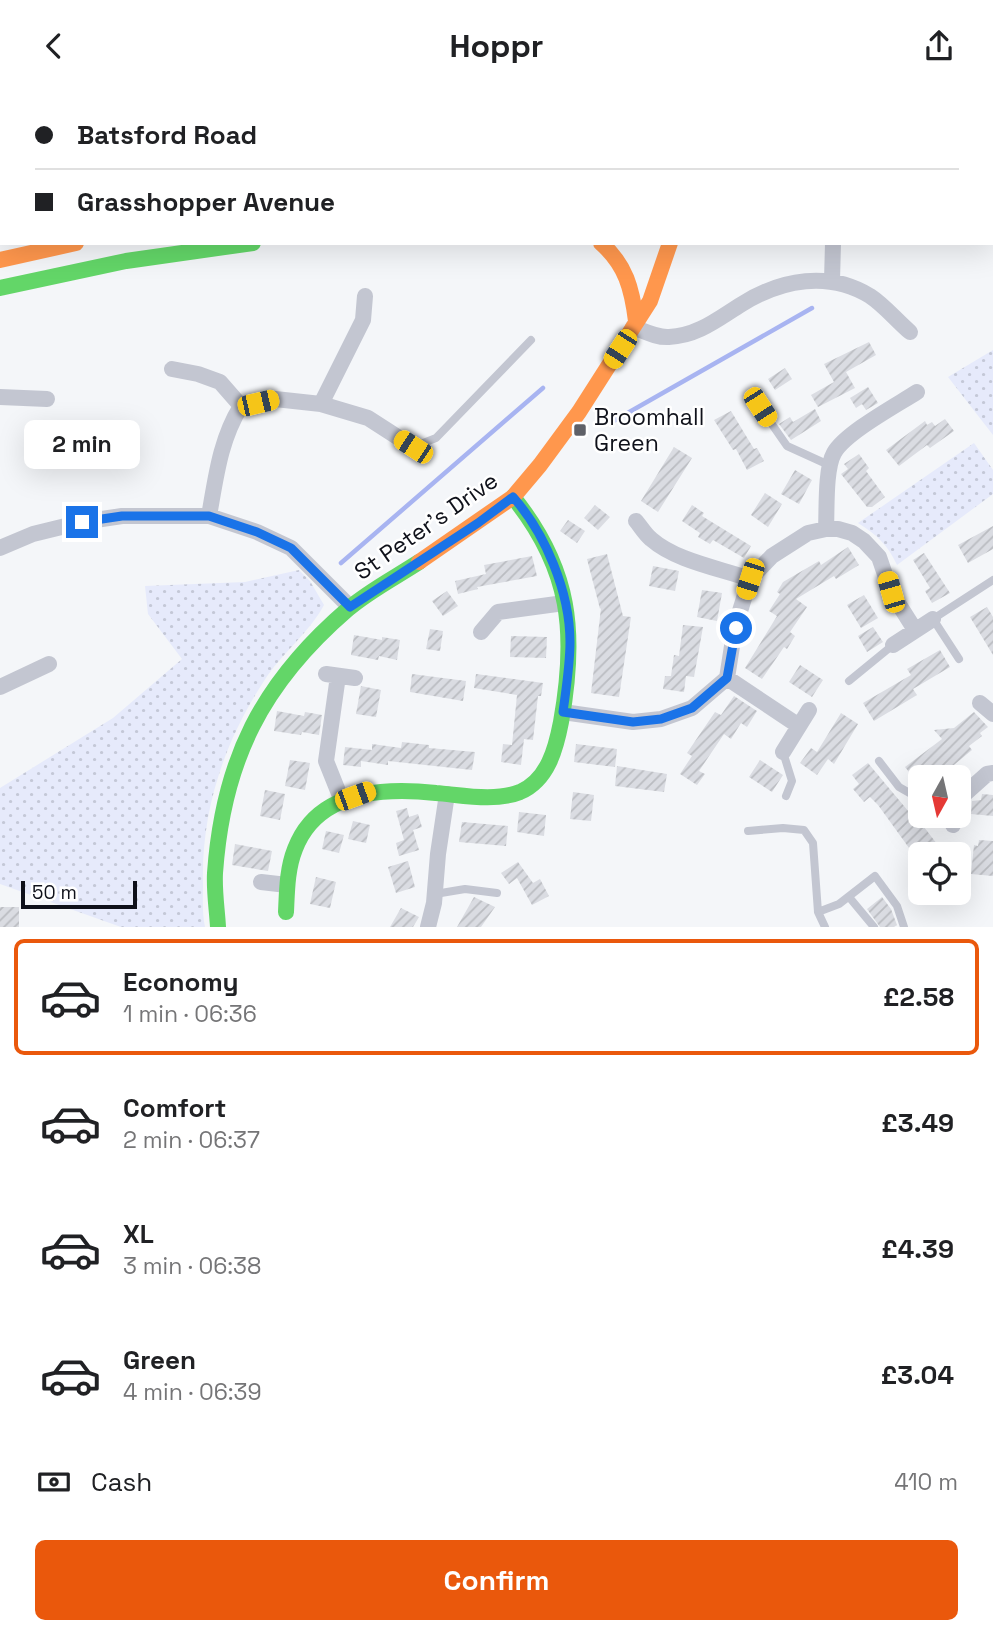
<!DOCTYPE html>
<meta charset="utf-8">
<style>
body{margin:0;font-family:"Space Grotesk",sans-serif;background:#f6f6f6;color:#202124;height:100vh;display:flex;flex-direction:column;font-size:26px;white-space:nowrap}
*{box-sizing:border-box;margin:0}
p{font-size:23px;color:#757577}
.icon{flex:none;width:38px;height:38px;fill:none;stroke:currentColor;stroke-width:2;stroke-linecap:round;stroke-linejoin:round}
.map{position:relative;height:836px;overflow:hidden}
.drawer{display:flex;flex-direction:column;background:#fff;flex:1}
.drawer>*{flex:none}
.hud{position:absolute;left:0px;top:0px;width:994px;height:154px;box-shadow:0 7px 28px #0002;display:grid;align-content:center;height:154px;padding:0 35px;background:#fff}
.needle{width:46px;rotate:188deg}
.controls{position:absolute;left:908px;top:674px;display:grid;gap:14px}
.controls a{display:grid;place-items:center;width:63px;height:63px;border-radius:10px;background:#fff;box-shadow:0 7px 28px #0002;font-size:35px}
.scale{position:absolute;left:21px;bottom:18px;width:116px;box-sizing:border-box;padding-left:7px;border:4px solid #0f111a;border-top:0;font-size:19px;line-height:24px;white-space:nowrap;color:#0f111a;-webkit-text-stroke:5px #fff;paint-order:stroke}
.end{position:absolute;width:32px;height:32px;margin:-16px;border:9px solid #1a73e8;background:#fff;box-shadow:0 0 0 4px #fff}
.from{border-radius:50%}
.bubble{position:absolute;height:49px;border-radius:10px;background:#fff;box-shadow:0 7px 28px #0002;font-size:23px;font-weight:800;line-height:49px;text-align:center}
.car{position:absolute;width:21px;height:42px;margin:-21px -10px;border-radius:9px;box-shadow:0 0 5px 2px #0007;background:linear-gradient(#f5c518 24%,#345 0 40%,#f5c518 0 76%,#345 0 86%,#f5c518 0)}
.hud b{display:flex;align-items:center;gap:24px;height:66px;font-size:26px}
.hud b+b{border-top:2px solid #e0e0e0}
.hud i{width:18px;height:18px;background:#202124}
ul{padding:12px 0 0;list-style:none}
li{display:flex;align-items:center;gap:21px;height:116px;margin:0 14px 10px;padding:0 21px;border:4px solid transparent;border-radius:10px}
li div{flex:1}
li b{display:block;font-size:26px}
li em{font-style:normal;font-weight:800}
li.current{border-color:#ea580c}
li>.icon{width:63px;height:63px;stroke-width:1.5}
.pay{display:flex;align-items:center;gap:18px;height:77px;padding:0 35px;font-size:26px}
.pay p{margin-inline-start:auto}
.cta{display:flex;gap:14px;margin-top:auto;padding:14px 35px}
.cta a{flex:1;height:80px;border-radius:10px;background:#ea580c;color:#fff;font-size:28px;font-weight:800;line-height:80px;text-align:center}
header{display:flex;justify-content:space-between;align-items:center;height:91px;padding:0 35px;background:#fff;font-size:32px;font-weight:800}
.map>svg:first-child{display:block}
.grass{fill:url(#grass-dots)}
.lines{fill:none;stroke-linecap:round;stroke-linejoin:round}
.stream{stroke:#a8b4f1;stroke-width:4.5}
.building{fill:url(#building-hatch)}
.lane{stroke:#c3c6d1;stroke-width:8}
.street{stroke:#c3c6d1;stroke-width:16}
.fast{stroke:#63d668;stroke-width:16}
.slow{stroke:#ff974d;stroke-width:16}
.jam{stroke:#b3261e;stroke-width:16}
.route{stroke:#1a73e8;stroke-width:9}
.poi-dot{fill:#5f6168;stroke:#fff;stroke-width:2.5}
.labels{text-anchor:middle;stroke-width:5;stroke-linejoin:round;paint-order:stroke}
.poi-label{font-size:23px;fill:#0f111a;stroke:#fff;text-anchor:start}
.street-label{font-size:23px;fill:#0f111a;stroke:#fff}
</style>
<header><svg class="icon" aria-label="back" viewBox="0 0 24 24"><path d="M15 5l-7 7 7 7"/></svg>Hoppr<svg class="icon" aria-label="share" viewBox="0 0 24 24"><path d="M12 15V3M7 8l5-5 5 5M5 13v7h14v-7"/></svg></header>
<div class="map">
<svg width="993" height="836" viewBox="0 0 993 836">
<defs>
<pattern id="grass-dots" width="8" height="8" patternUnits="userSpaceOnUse" patternTransform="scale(1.75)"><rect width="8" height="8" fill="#e6eafb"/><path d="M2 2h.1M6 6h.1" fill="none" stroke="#c4c8d7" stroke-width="1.8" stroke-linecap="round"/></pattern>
<pattern id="building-hatch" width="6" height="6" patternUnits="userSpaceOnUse" patternTransform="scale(1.75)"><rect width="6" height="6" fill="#dadce2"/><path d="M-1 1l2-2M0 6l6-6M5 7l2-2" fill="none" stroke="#babcc1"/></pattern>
</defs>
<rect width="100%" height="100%" fill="#f4f6f9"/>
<path class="grass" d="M993 259V344L948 286Z
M974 352 993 379V403L897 474C888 454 876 443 858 432Z
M299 479 310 490 324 514C309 542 281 563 264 590 224 651 201 720 203 793 203 807 202 822 205 836H121L0 793V697L113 627 182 568 148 523 145 495 245 491Z"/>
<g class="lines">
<path class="stream" d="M918 2V0
M610 332 812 217
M341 472 543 297"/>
</g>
<path class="building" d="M869 251 876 264 846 281 855 297 818 316 811 304 834 291 824 273Z
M785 277 792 288 775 299 768 288Z
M868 296 878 312 866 319 862 313 856 317 850 307Z
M815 318 821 330 791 349 779 333 790 326 793 331Z
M731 320 754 358 757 357 764 370 747 379 736 358 733 359 714 329Z
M945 328 954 340 930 357 927 354 899 375 886 359 925 330 927 334 932 331 935 335Z
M674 356 692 367 658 421 641 410Z
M859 363 869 377 866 380 885 406 872 416H867L841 383 848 378 844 373Z
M795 379 812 389 799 413 781 403Z
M765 402 782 413 768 436 751 424Z
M595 414 610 426 598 439 584 427Z
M692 414 704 422 702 425 751 455 744 467 713 449 710 453 698 446 700 442 682 430Z
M568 429 585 440 577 452 560 440Z
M993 435V458L968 472 958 454Z
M848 456 859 474 836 488 834 485 796 508 807 516 790 541 795 545 787 558 784 556 762 588 745 577 777 525 769 520 780 503 777 501 783 491 819 470 821 474Z
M924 462 950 502 932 512 925 500 930 497 913 469Z
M607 463 623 525 631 526 619 606 591 602 601 517 600 518 587 468Z
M532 465 537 485 477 496 478 498 458 503 455 490 486 483 484 474Z
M653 475 679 480 675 500 649 495Z
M702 499 722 502 717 530 697 526Z
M447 500 458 515 443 525 432 510Z
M864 504 878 527 861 537 847 514Z
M987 516 993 526V564L970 526Z
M683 534 703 536 694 586 686 585 684 601 663 598 665 585H671L674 564 679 565Z
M873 536 883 551 867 561 858 545Z
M430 538 443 540 440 560 426 558Z
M354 544 382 549V546L400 549 397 569 379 565 378 569 351 564Z
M511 545 547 546 546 567 510 566Z
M940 559 950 576 913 598 917 604 874 630 863 612 911 584 907 578Z
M800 574 823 589 812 606 789 591Z
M412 583 466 590 463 610 410 601Z
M476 583 543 592 541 605H538L533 649 524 648 521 674 501 671 503 653 512 654 517 604 474 597Z
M361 595 381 599 376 626 356 623Z
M734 605 757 620 747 636 741 632 731 648 724 643 699 680 705 683 697 694 680 683 692 665 687 662 715 621 721 624Z
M277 620 304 625 305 621 322 624 319 644 302 641 301 644 274 640Z
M974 621 988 636 980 642 982 645 969 655 972 659 943 683 939 678 930 686H920L917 691 905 676 942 648 934 639 954 637Z
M841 622 858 633 834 673 828 668 817 684 800 672 811 657 817 661Z
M402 651 429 654V657L475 661 472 679 388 670V674L361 670V676L343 674 345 656 372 659V653L401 657Z
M576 653 617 658 615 676 574 671Z
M290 669 310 672 305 699 285 695Z
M760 669 783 684 772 701 749 686Z
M868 672 909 721 911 719 937 753 924 763H920L917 768 878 714 870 706 864 711 853 698 859 693 852 684Z
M617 675 667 683 664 701 615 695Z
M265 699 285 703 280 729 260 725Z
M573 701 594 704 591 730 570 728Z
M982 703 993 704V725L971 723 972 710 981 709Z
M407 717 409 726 418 723 422 736 413 739 419 759 399 765 396 752 404 749 396 720Z
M519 721 546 724 544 745 517 741Z
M353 730 370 734 366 752 348 748Z
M462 731 508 735 506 755 459 751Z
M326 740 344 744 339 762 322 758Z
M979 749 993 750V785L971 783 974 754 978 755Z
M235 753 272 760 268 780 232 774Z
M408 770 415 796 396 802 388 776Z
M518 771 533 792 540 788 549 805 532 814 517 787 509 793 501 782Z
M316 786 336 791 330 817 310 813Z
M474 806 495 816 481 836H457Z
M882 806 891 818 897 834 894 836H880L867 818Z
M0 816H19V836H0Z
M401 817 419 826 413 836H390Z"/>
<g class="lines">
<path class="lane" d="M760 316 787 355 831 375
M413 356 436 347 531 249
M959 568 933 528 993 489
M849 590 893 554
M783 661 792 690 786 705
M879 670 899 696 920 708
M748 740 783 737 804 739 813 752 818 821 825 836
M435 803 465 798 497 802
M849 806 874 836
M818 821 839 813 875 785 897 815 904 836"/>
<path class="street" d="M832 190 833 152
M633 236C644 240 657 247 669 246 698 245 719 227 742 213 782 188 829 180 870 205 884 214 897 230 910 241
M172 278 198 283 220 291 241 315
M0 306 47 308
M321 313 363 229 365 205
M209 425C216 386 220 349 241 315L275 308 321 313 368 327 413 356
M636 430C641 436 645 443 651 448 676 470 719 477 750 488
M826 438C827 419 825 378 834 362 845 342 897 314 917 301
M0 457 33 443 82 431 122 425H209L257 441 291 457 350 516
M481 541 498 521 564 512
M893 554 933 528
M326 583 355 587
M338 585 326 670 342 710
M727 587 799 635
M0 596 49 573
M980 612 993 623
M563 621 633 631 661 628 692 617 727 587 735 536 750 488 772 465 808 442 826 438H838L852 442 864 450 879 466 891 501 915 539
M783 661 809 619
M959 708 987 683 993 682
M949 724 953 734
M261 791 287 794
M428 836 434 812 438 763 447 703"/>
<path class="fast" d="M658 0 660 2
M0 197 126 170 253 152
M286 821C287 800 287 778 295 758 317 700 383 696 436 702 462 704 495 711 520 701 548 689 556 657 561 631 577 542 571 478 513 406
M218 836C217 818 214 800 215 782 223 669 262 592 348 518 369 500 396 486 419 471"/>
<path class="slow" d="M723 2 725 0
M601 152C626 174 632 198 636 230
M0 169 76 152
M419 471 513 406 540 374 579 321 650 210 670 152"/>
<path class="jam" d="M510 0V2
M542 2 544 0"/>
</g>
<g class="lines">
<path class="route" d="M82 431 122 425H209L257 441 291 457 350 516 478 432 513 406C545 442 570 501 570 551 570 574 566 598 563 621L633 631 661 628 692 617 727 587 736 537"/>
</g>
<rect class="poi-dot" x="573" y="332" width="14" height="14" rx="3.5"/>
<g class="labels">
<g class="poi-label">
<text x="594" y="334">Broomhall<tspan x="594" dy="26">Green</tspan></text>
</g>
<g class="street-label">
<text transform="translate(426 435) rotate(-35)" y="8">St Peter's Drive</text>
</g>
</g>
</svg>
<div class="controls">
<a><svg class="needle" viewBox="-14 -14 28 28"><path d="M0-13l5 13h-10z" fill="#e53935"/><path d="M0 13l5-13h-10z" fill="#757577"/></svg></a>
<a><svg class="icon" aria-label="locate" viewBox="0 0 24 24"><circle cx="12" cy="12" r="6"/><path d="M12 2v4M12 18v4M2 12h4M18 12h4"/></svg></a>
</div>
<div class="scale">50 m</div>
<i class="end from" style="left:736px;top:537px"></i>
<i class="end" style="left:82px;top:431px"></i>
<div class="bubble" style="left:24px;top:329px;width:116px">2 min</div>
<i class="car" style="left:620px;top:258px;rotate:213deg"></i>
<i class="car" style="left:258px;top:312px;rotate:77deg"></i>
<i class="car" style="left:760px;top:316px;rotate:147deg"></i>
<i class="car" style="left:413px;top:356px;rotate:303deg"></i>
<i class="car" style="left:750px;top:488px;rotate:198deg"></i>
<i class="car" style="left:891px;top:501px;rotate:344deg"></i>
<i class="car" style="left:355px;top:705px;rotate:70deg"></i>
<div class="hud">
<b><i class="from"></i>Batsford Road</b>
<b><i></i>Grasshopper Avenue</b>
</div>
</div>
<section class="drawer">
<ul>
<li class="current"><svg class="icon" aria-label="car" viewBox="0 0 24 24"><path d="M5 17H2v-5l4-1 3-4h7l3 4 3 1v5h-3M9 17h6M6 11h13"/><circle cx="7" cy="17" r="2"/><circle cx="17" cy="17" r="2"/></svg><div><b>Economy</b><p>1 min · 06:36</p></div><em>£2.58</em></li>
<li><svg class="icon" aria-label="car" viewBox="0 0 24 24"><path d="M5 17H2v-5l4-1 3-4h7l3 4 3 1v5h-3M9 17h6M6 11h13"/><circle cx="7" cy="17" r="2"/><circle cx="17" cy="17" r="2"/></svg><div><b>Comfort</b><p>2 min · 06:37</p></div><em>£3.49</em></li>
<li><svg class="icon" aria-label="car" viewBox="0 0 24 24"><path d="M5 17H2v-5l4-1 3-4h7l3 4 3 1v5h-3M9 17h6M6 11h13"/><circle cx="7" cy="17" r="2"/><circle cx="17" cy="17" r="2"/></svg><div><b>XL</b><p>3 min · 06:38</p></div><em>£4.39</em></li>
<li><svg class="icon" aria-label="car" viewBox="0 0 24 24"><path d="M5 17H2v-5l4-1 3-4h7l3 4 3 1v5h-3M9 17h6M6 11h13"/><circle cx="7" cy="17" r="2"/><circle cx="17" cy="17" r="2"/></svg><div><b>Green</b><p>4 min · 06:39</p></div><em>£3.04</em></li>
</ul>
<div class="pay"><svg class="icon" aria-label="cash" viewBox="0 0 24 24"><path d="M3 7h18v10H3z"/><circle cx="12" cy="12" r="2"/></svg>Cash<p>410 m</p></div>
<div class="cta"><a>Confirm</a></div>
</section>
